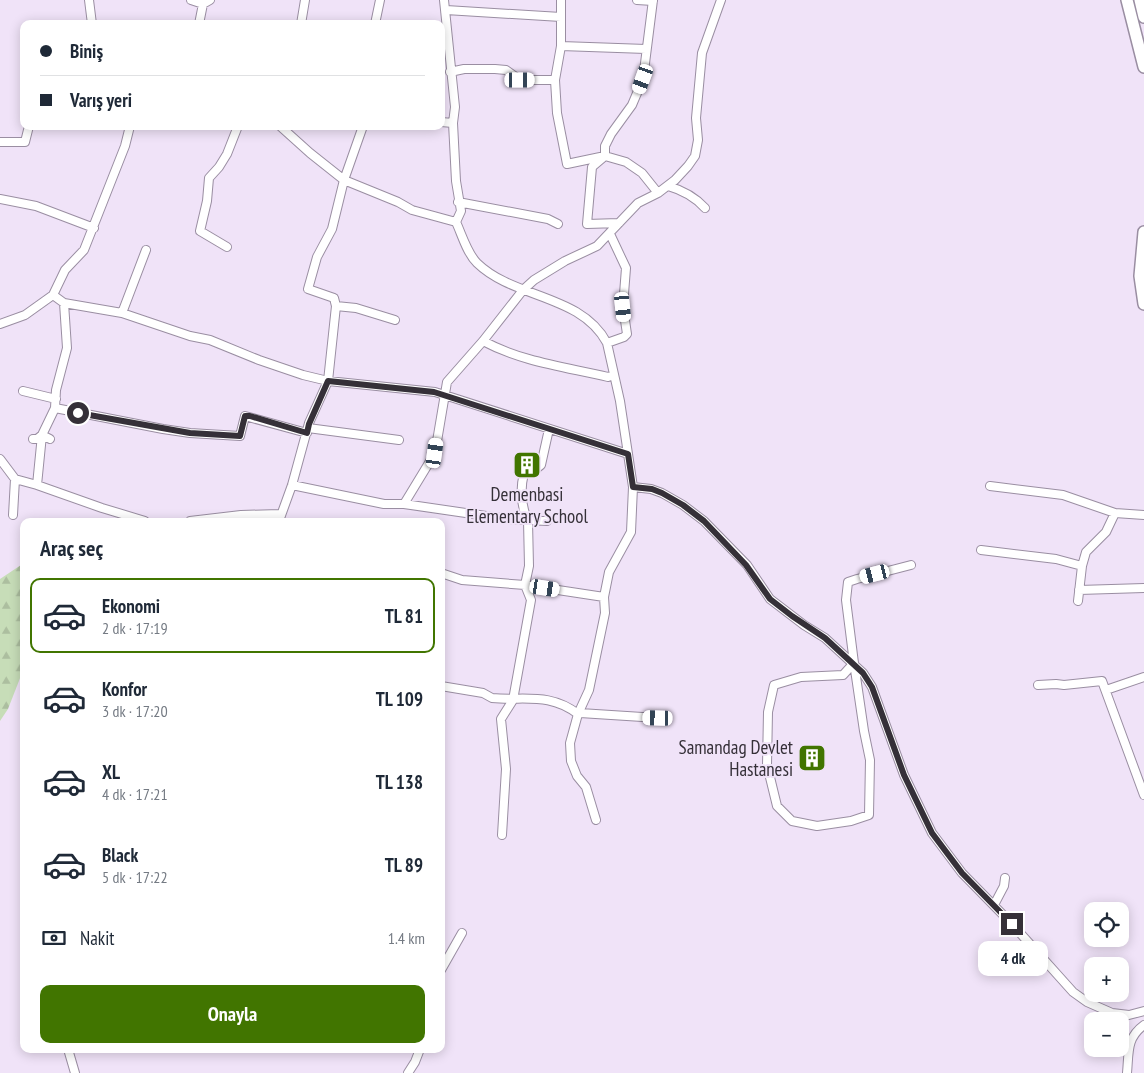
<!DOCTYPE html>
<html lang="tr">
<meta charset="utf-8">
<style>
body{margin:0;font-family:"PT Sans Narrow",sans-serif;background:#f2f2f3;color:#1f2937;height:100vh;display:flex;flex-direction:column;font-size:19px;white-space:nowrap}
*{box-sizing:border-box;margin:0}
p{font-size:16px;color:#747a83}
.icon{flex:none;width:28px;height:28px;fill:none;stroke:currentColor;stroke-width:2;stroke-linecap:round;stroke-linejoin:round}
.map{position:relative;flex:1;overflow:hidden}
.panel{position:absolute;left:20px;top:518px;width:425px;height:535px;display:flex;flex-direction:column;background:#fff;border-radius:10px;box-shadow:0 2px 12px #0003}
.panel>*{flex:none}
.guide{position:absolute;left:20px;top:20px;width:425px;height:110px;border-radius:10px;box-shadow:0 2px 12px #0003;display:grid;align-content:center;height:110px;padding:0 20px;background:#fff}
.controls{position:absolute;left:1084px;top:902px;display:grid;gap:10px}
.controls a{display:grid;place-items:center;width:45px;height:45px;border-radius:10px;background:#fff;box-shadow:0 2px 12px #0003;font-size:25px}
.end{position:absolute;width:22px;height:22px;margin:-11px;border:6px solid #353038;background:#fff;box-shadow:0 0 0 2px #fff}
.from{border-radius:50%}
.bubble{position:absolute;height:35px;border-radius:10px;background:#fff;box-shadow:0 2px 12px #0003;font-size:16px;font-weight:800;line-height:35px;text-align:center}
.car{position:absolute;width:15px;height:30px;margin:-15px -8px;border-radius:6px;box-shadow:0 0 4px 1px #0007;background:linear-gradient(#fff 24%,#345 0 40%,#fff 0 76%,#345 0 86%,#fff 0)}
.guide b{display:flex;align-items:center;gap:18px;height:48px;font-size:19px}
.guide b+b{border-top:1px solid #e0e1e3}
.guide i{width:12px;height:12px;background:#1f2937}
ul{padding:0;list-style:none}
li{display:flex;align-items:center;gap:15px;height:75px;margin:0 10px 8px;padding:0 10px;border:2px solid transparent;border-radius:10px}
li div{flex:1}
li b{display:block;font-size:19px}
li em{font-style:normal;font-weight:800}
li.on{border-color:#417500}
li>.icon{width:45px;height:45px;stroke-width:1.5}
h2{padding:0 20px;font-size:22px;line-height:60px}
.pay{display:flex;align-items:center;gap:12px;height:55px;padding:0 20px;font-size:19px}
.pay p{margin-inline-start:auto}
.button{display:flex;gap:10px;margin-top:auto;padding:10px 20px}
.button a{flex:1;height:58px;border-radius:10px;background:#417500;color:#fff;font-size:20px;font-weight:800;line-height:58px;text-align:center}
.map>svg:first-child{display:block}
.forest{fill:url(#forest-firs)}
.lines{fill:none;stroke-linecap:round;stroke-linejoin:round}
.minor-casing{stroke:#9a8ea2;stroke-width:10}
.highway-casing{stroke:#9a8ea2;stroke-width:14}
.minor{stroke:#fff;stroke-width:8}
.highway{stroke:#fff;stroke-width:11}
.route{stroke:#353038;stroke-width:6}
.labels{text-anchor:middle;stroke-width:4;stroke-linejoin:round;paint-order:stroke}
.poi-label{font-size:19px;fill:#353038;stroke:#f0e3f8}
</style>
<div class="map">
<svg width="1144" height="1073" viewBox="0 0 1144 1073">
<defs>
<pattern id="forest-firs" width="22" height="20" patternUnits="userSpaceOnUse" patternTransform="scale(1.25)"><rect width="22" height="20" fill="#c7ddb8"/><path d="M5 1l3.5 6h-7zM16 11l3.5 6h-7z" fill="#acbe9f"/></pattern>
</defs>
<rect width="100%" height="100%" fill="#f0e3f8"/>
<path class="forest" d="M21 565 24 575V668L8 709 0 721V579Z"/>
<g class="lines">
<defs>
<path id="minor" d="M89 0 92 24
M191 0 203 4 210 0
M444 0 455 107 453 123 456 181 461 211 456 222C462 235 467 253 477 263 514 299 581 294 607 343L620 401 633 487 631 532 609 572 604 597 605 613 589 690 578 714 570 743 571 761 577 776 586 787 596 820
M561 0V46L555 80 557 113 567 164 605 156 626 162 642 173 658 193
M637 0 653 1
M446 10 561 17
M199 24 203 4
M301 24 305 0
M375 24 380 0
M561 46 646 49
M450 72 464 69H495L506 70 520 80H555
M441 122 453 123
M363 126 344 180 398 202 412 210 456 222
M0 142H25L29 126
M668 186C682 190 695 197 705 208
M0 199 36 206 94 228
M458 202 548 219 558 224
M619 223 587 224 592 167 605 156V146L611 134 632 105 643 79 653 0
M227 247 200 231 207 201 209 178 219 167 227 154 238 126
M53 295 64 303 122 313 190 336 210 340 259 360 303 375 328 381 435 392 628 454
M336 306 356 308 395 320
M122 313 146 250
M0 324 25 315 53 295 65 270 84 250 125 146 130 126
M483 341C522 362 566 367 608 377L614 375
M607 343 624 337 627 334 623 307 626 268 610 234
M23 391 56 399
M55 408 163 429 190 433 240 436 245 416 307 433
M308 428 399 440
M33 439H37L42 435 50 439
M0 459 15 479 37 485 102 508 145 521
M37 485 42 435 55 408 56 390 67 348 64 303
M292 485 384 504H404L435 453 447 382 483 341 523 290 534 280 565 261 597 246 638 203 658 193 675 180 688 166 695 156 698 140 696 118 702 53 721 0
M990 486 1063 495 1115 513 1144 515
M633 487 651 489 662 493 683 505 704 521 747 565 770 599 804 625 825 638 863 673 872 687 904 775 932 833 962 873 1012 924 1073 992 1087 1002 1112 1013 1129 1015 1144 1011
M404 504 507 519 547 521
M13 515 15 479
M190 521 241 515 280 514
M279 521 292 485 309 423 328 381 336 306 334 298 308 289 317 257 332 229 344 180 310 153 280 126
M981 550 1056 559 1082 566
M441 573 462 580 525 585 604 597
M1079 590 1144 588
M1078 601 1082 566 1086 552 1106 532 1115 513
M854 663 843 675 801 677 774 685 768 712 767 765 777 806 792 821 817 826 851 821 869 815 870 760 864 731 854 663 846 600 848 582 857 579 911 565
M1038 685 1056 684 1064 685 1102 681 1144 795
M441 686 483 693 492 698C525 701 549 692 578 714
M1106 690 1144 677
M580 713 658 718
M502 835 506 769 501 719 513 700 531 600 525 585 529 566 528 521C521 506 520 489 524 473L536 469 541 465 549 429
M994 905 1004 886 1005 878
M441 970 462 933
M68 1049 75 1073
M408 1073 415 1062 420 1049
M1127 1073C1129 1053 1126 1038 1144 1025"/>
<path id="highway" d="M1127 0 1144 67
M1140 0 1144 17
M1144 232 1140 276 1144 304"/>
</defs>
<use href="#minor" class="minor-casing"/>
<use href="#highway" class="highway-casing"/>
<use href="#minor" class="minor"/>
<use href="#highway" class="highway"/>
</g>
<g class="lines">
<path class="route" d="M78 413 190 433 240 436 245 416H250L307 433 309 424 328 381 434 392 628 454 633 487 652 489 662 493 683 505 704 521 746 565 770 599 792 616 825 638 863 673 872 687 904 775 932 833 962 873 1012 924"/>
</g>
<defs>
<symbol id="building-square" viewBox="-11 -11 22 22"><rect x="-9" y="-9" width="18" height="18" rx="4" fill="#417500" stroke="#f0e3f8"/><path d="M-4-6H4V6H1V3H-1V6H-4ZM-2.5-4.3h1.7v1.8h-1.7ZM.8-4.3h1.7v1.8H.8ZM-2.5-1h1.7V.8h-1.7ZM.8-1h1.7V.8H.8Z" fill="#fff"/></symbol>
</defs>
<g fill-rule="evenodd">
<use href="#building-square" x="511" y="449" width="32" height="32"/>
<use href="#building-square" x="796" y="742" width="32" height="32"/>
</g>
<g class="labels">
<g class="poi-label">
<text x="527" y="501">Demenbasi<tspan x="527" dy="22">Elementary School</tspan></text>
<text x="793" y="754" text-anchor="end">Samandag Devlet<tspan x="793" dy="22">Hastanesi</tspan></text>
</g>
</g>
</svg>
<div class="controls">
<a><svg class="icon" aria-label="locate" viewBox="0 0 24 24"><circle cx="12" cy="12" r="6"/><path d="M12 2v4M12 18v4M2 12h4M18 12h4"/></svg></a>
<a>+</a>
<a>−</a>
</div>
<i class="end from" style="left:78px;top:413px"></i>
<i class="end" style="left:1012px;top:924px"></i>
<div class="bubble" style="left:978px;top:941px;width:70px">4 dk</div>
<i class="car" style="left:643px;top:79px;rotate:200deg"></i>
<i class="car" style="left:520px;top:80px;rotate:90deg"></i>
<i class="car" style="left:623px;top:307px;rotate:174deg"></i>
<i class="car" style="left:435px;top:453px;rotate:8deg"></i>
<i class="car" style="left:875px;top:574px;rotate:256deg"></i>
<i class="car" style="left:545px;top:588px;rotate:99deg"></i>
<i class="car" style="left:658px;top:718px;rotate:271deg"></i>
<div class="guide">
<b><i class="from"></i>Biniş</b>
<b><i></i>Varış yeri</b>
</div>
<section class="panel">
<h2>Araç seç</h2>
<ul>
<li class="on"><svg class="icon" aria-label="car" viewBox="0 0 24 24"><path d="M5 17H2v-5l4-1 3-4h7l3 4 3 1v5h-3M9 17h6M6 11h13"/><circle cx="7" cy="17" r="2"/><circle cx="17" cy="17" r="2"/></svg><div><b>Ekonomi</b><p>2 dk · 17:19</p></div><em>TL 81</em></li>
<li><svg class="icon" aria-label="car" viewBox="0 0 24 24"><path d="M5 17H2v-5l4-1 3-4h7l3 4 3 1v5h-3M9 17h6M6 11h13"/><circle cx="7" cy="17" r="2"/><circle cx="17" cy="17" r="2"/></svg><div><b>Konfor</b><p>3 dk · 17:20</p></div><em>TL 109</em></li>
<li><svg class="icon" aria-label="car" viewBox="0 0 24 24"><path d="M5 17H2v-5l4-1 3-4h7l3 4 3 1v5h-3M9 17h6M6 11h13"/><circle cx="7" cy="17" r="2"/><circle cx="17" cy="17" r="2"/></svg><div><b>XL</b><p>4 dk · 17:21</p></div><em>TL 138</em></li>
<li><svg class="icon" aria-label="car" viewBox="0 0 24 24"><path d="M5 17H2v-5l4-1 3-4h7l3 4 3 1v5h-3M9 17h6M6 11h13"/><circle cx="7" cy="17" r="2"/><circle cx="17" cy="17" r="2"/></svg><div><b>Black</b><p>5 dk · 17:22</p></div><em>TL 89</em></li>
</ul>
<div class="pay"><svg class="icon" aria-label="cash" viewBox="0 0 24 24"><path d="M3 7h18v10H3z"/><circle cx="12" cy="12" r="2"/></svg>Nakit<p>1.4 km</p></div>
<div class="button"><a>Onayla</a></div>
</section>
</div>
